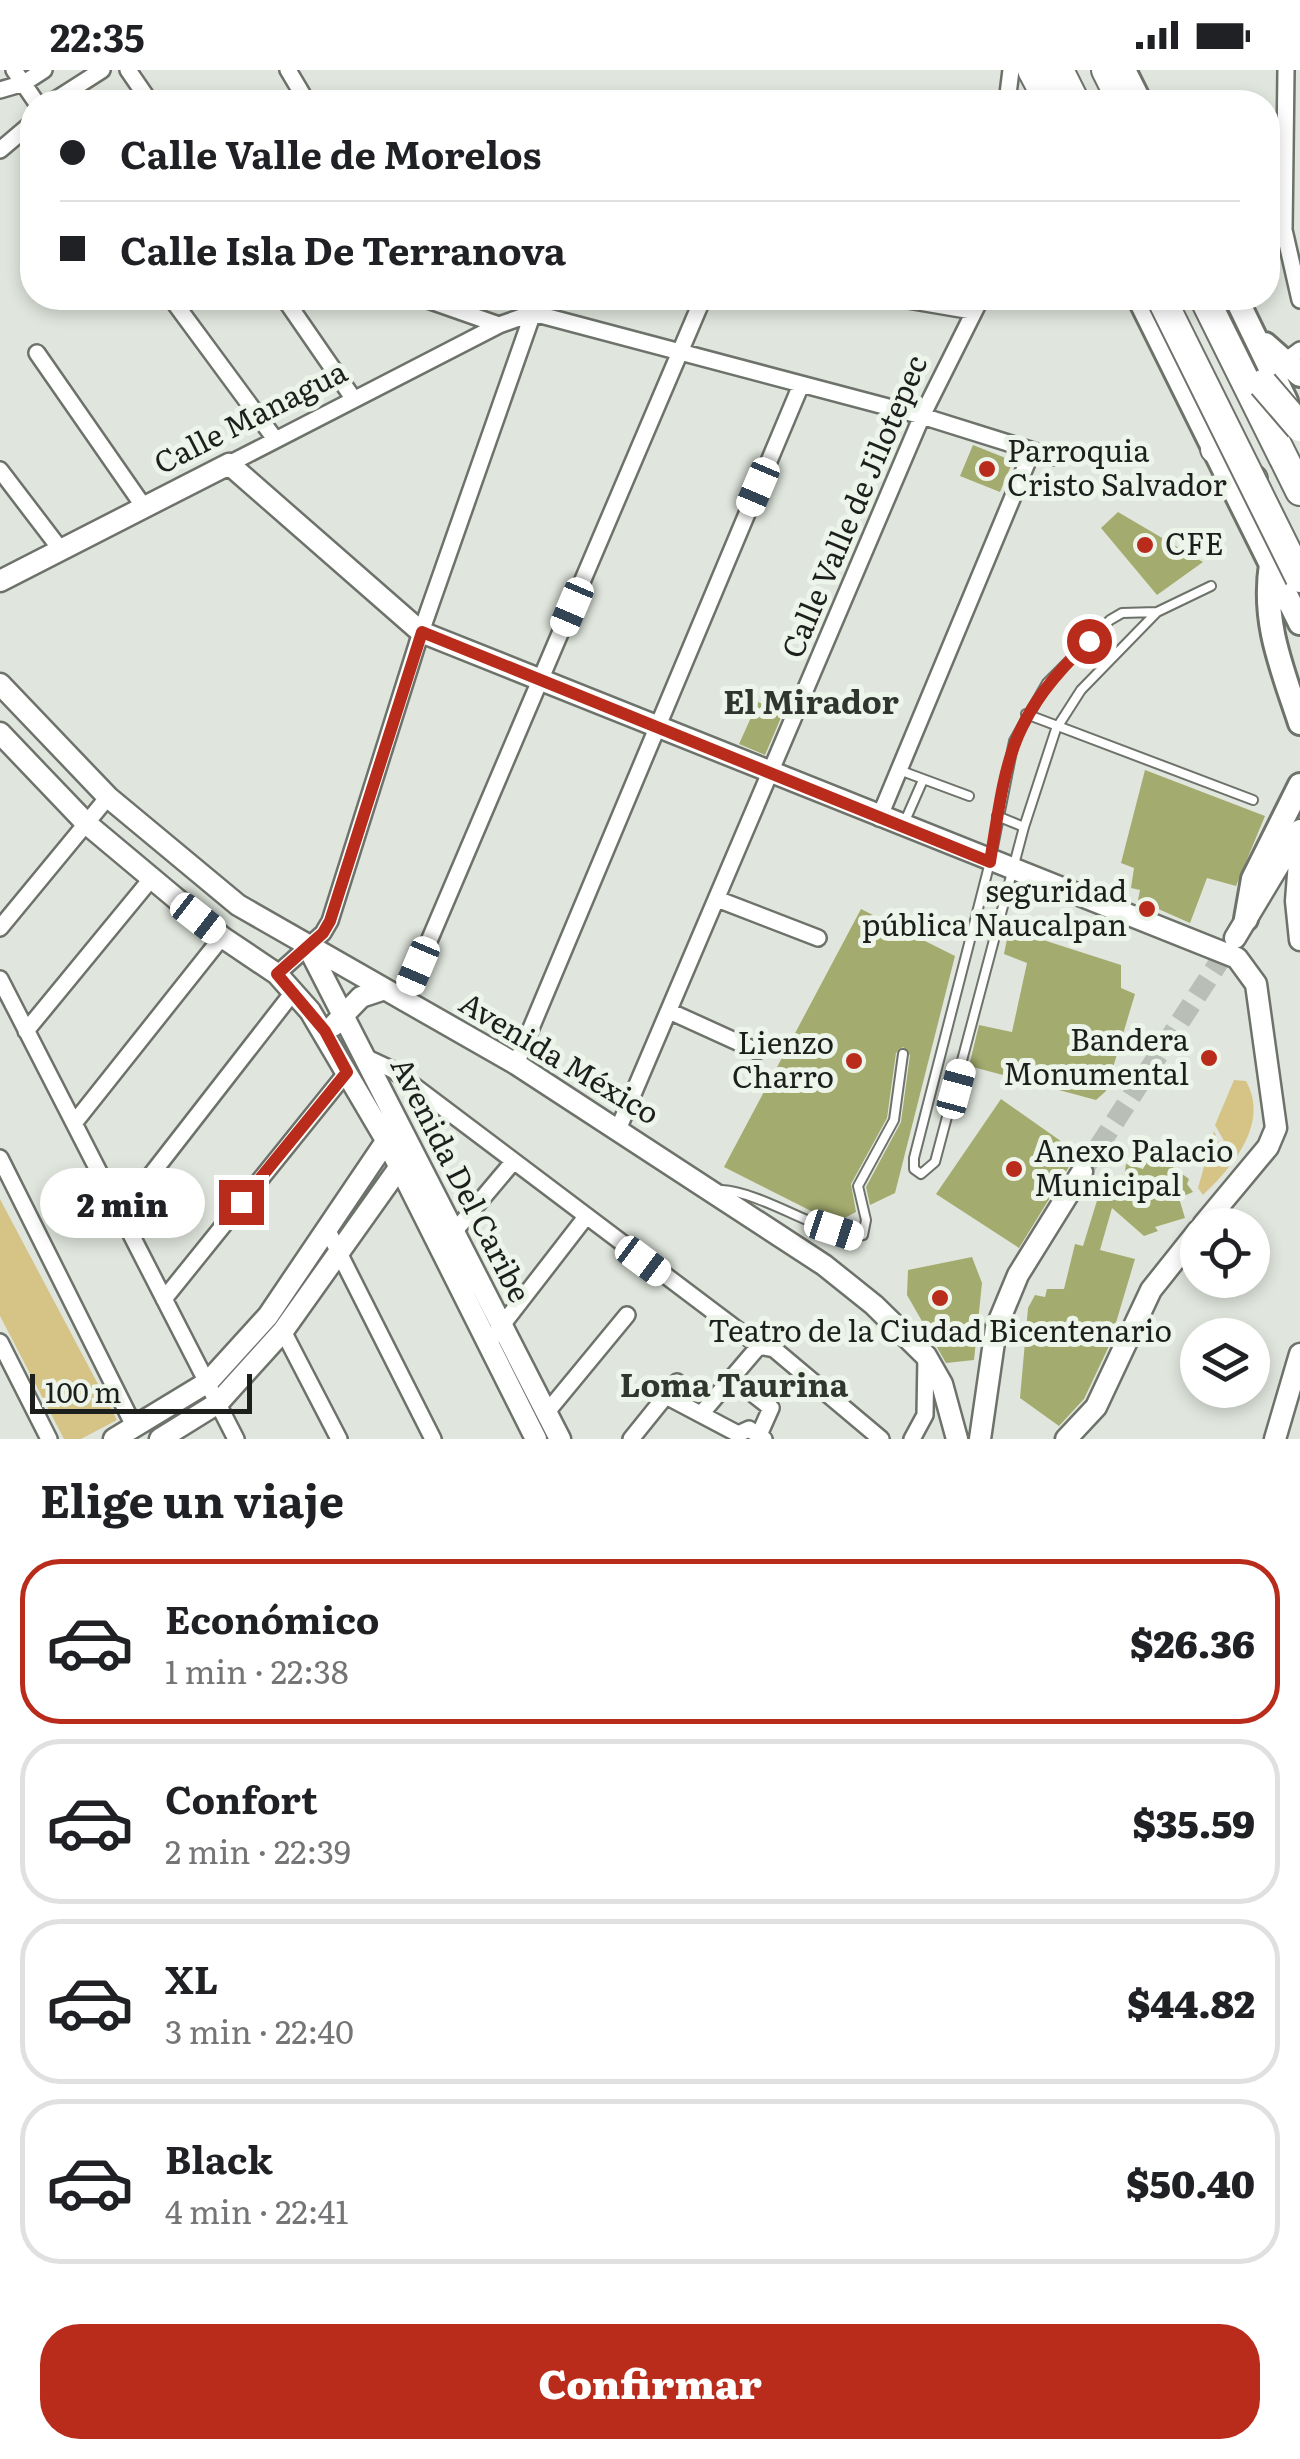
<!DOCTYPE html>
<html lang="es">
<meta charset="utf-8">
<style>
body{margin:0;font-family:Literata,serif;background:#f2f2f2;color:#202124;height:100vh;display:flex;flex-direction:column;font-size:38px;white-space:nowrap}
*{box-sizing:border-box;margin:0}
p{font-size:32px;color:#757577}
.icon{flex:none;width:55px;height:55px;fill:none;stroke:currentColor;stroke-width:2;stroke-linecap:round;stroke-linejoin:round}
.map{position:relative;height:1369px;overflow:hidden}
.sheet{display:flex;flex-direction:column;background:#fff;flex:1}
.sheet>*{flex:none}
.top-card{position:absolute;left:20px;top:20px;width:1260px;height:220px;border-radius:40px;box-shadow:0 5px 15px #0003;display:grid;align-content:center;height:220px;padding:0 40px;background:#fff}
.fabs{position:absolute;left:1180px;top:1138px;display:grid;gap:20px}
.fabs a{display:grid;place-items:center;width:90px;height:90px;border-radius:50%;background:#fff;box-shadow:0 5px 15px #0003;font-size:50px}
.scale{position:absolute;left:30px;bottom:25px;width:222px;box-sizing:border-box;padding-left:10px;border:5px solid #1d1f1c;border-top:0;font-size:28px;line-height:35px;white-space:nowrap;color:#1d1f1c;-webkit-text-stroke:8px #edf4ea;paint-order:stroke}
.end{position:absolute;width:45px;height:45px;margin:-22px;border:12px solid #b92c1c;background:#fff;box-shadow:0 0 0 5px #fff}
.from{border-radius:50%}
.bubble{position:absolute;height:70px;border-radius:35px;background:#fff;box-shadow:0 5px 15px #0003;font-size:32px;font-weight:800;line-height:70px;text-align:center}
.car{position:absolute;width:30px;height:60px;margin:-30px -15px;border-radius:12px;box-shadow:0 0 8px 2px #0007;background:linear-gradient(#fff 24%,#345 0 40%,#fff 0 76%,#345 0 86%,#fff 0)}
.top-card b{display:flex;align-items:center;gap:35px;height:95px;font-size:38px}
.top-card b+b{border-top:2px solid #e0e0e0}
.top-card i{width:25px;height:25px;background:#202124}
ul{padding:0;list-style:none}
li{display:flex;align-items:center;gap:30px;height:165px;margin:0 20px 15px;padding:0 20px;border:5px solid #e0e0e0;border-radius:40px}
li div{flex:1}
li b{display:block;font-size:38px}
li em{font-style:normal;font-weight:800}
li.on{border-color:#b92c1c}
li>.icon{width:90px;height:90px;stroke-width:1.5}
h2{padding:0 40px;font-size:45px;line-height:120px}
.primary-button{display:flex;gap:20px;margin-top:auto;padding:20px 40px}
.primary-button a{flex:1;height:115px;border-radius:40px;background:#b92c1c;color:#fff;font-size:40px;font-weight:800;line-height:115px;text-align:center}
.status{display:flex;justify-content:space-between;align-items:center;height:70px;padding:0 50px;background:#fff;direction:ltr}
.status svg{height:28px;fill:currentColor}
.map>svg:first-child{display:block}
.green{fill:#d6c487}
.building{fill:#a3ab6e}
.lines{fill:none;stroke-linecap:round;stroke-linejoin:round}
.secondary-tunnel{stroke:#b9beb6;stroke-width:20;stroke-dasharray:20 10;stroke-linecap:butt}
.lane-casing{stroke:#6d726a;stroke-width:12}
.street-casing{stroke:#6d726a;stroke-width:20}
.secondary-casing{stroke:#6d726a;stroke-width:25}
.primary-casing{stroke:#6d726a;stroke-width:28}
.highway-casing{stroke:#6d726a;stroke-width:32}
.lane{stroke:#fff;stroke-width:8}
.street{stroke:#fff;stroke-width:15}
.secondary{stroke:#fff;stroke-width:20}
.primary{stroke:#fff;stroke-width:22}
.highway{stroke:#fff;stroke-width:28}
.highway-bridge-casing{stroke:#6d726a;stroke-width:32;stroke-linecap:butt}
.highway-bridge{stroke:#fff;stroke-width:28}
.route{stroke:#b92c1c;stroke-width:12}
.poi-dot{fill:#b92c1c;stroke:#edf4ea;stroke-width:4}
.labels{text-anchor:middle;stroke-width:10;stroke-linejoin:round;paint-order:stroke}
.street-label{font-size:30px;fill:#1d1f1c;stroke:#edf4ea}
.poi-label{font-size:30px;fill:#1d1f1c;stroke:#edf4ea;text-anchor:start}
.neighbourhood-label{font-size:32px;font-weight:bold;fill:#30352e;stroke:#edf4ea}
</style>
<div class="status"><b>22:35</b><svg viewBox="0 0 49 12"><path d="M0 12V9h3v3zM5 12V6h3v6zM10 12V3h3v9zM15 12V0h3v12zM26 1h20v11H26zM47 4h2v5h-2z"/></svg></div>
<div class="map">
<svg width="1300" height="1369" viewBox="0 0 1300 1369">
<rect width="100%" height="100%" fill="#e0e6dd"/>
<path class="green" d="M1234 1010 1246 1011C1270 1054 1232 1097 1203 1125L1198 1118 1214 1061 1226 1089 1225 1073 1215 1055Z
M0 1129 117 1350 81 1369H64L0 1246Z"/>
<path class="building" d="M973 375 1013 391 1000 422 960 406Z
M1118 442 1203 492 1157 525 1101 458Z
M758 632 783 643 765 685 739 674Z
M1145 700 1265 746 1236 816 1207 808 1190 853 1138 830 1140 820 1131 818 1134 798 1121 793Z
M861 839 955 886 895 1123 870 1135 866 1117 901 1052 910 985 903 977 896 983 887 1048 851 1114 856 1142 835 1153 724 1097Z
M1009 859 1121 895V918L1135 924 1106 1021 1096 1030 969 996 979 955 1012 962 1027 893 1004 884Z
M1001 1029 1082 1086 1070 1095 1019 1178 936 1124Z
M1152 1082 1189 1109 1187 1114 1193 1122 1179 1128 1185 1148 1155 1157 1158 1161 1144 1166 1112 1138 1100 1180 1135 1189 1109 1276 1084 1329 1059 1356 1020 1328 1028 1238 1035 1225 1045 1227 1047 1219H1064L1075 1174 1083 1176 1104 1108 1124 1109 1126 1094 1143 1099Z
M972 1187 982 1213 974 1290 946 1293 907 1225 908 1200Z"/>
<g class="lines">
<path class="secondary-tunnel" d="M1082 1102 1234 869"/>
<defs>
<path id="lane" d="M1157 542 1122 543 1110 550 1047 613 1014 671 990 792 914 1088V1099L921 1104 935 1092 1024 757 1056 659 1081 620 1157 542 1211 516
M1026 644 1253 730
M899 700 969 726
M997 746 1024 757
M905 751 923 710
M722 1120C764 1122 832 1171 863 1165L866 1150 858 1116 894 1050 903 984"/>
<path id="street" d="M14 0 36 32
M128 0 150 32
M288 0 307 32
M1286 0 1284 160 1300 230
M0 20 24 13 44 0
M52 32 102 0
M1007 32 1011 0
M0 80 32 53
M171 228 275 369
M284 228 353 328
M422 228 499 255
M515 228 533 243 922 346 1053 387
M896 228 972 241
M37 283 144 437
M1284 292 1300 280
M229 394 499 255 533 243
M0 400 61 480
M879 748 1032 381
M717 829 818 868
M0 858 108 727
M277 904 323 863 330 851 421 562 533 243
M0 909 236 1369
M403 932 703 228
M669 941 757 981
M26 961 151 809
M363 986 393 1000 759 1276 774 1279 881 1369
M516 994 801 315
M75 1052 222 867
M619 1057 922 346 981 228
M0 1088 135 1358
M119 1146 294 921
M328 1161 433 1369
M454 1162 513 1092
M164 1229 347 1002
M283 1261 339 1369
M0 1272 49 1369
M489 1272 585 1148
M734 1309 771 1338 759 1365
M666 1326 738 1364 749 1359 764 1369
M547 1342 627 1245
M701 1344 759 1276
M631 1369 677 1312
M912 1369 925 1345 926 1286"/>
<path id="secondary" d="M0 511 229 394 421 562 1237 888 1256 914 1276 1058 1268 1077 1203 1155
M0 614 108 727 238 835 516 994 824 1195 874 1235 926 1286 942 1314 957 1369
M0 663 87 754 222 867 277 904 310 941 386 1070 536 1369
M1300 779 1296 831 1300 870
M1235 868 1300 760
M308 877 560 1369
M333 956 361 927 382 920
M114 1369 208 1312 268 1246 391 1064
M160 1369 218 1333 283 1261 406 1088
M980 1369 996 1258 1018 1205 1082 1102
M1066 1369 1096 1337 1151 1220 1198 1161
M1275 1369 1300 1284"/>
<path id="primary" d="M1124 0 1140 32
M1139 228 1300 553
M1236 228 1286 331
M1265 274 1300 305
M1271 494C1262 553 1282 598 1300 653
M1246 849 1253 809 1300 715"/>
<path id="highway" d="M1032 0 1049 32
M1059 0 1075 32
M1106 0 1122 32
M1204 228 1300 421
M1215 379 1253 409"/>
</defs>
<use href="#lane" class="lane-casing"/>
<use href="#street" class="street-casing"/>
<use href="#secondary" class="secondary-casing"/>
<use href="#primary" class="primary-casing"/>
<use href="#highway" class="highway-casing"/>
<use href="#lane" class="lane"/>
<use href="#street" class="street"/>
<use href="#secondary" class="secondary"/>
<use href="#primary" class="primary"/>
<use href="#highway" class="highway"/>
<defs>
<path id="highway-bridge" d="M1161 228 1300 508
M1263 314 1300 357"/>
</defs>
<use href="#highway-bridge" class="highway-bridge-casing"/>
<use href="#highway-bridge" class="highway-bridge"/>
</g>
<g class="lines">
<path class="route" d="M241 1132 347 1002 325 961 277 904 323 863 330 851 422 562 990 792C1007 686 1009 649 1089 571"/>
</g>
<g class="poi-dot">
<circle cx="987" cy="399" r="10"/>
<circle cx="1145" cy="475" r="10"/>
<circle cx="1147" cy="839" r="10"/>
<circle cx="1209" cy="988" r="10"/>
<circle cx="854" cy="991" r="10"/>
<circle cx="1014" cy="1099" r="10"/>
<circle cx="940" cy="1228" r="10"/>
</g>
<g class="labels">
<g class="street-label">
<text transform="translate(251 348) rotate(-27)" y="10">Calle Managua</text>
<text transform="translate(855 437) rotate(-67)" y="10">Calle Valle de Jilotepec</text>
<text transform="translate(559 989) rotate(31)" y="10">Avenida México</text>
<text transform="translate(460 1110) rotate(63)" y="10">Avenida Del Caribe</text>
</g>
<g class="poi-label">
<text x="1007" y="392">Parroquia<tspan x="1007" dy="34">Cristo Salvador</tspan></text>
<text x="1165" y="485">CFE</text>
<text x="1127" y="832" text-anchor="end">seguridad<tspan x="1127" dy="34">pública Naucalpan</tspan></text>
<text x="1189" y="981" text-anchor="end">Bandera<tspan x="1189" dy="34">Monumental</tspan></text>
<text x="834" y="984" text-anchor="end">Lienzo<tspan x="834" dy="34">Charro</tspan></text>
<text x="1034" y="1092">Anexo Palacio<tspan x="1034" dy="34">Municipal</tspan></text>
<text x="940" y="1272" text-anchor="middle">Teatro de la Ciudad Bicentenario</text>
</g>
<g class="neighbourhood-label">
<text x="811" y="644">El Mirador</text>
<text x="734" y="1327">Loma Taurina</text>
</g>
</g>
</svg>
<div class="fabs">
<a><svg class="icon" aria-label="locate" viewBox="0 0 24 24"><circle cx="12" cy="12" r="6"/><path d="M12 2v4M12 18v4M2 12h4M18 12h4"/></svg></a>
<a><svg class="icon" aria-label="layers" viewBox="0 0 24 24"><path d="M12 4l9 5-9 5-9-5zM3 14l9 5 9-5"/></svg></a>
</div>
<div class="scale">100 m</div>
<i class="end from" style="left:1089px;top:571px"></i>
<i class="end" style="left:241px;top:1132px"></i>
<div class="bubble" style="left:40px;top:1098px;width:165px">2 min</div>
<i class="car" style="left:758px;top:417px;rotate:203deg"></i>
<i class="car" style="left:572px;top:537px;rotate:203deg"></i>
<i class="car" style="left:198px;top:848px;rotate:128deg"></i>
<i class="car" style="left:418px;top:896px;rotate:203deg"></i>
<i class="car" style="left:956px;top:1019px;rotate:15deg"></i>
<i class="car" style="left:834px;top:1160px;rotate:108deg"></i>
<i class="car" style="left:643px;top:1191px;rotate:127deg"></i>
<div class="top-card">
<b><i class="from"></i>Calle Valle de Morelos</b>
<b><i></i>Calle Isla De Terranova</b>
</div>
</div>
<section class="sheet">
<h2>Elige un viaje</h2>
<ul>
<li class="on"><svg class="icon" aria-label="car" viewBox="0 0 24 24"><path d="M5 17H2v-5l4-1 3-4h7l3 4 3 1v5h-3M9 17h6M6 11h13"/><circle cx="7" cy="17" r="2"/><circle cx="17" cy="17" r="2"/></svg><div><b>Económico</b><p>1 min · 22:38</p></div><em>$26.36</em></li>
<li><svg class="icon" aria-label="car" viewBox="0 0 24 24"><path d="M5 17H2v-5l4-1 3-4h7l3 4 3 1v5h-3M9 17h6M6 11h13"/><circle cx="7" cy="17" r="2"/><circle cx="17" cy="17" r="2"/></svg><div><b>Confort</b><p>2 min · 22:39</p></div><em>$35.59</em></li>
<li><svg class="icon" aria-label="car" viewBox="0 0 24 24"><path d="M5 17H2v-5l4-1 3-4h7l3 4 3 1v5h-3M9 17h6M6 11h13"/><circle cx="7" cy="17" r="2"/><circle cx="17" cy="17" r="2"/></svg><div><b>XL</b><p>3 min · 22:40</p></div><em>$44.82</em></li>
<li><svg class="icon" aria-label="car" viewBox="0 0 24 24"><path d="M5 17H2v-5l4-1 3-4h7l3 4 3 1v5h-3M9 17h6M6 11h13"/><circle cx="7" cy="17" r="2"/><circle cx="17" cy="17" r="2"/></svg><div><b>Black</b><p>4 min · 22:41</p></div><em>$50.40</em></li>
</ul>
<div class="primary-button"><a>Confirmar</a></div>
</section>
